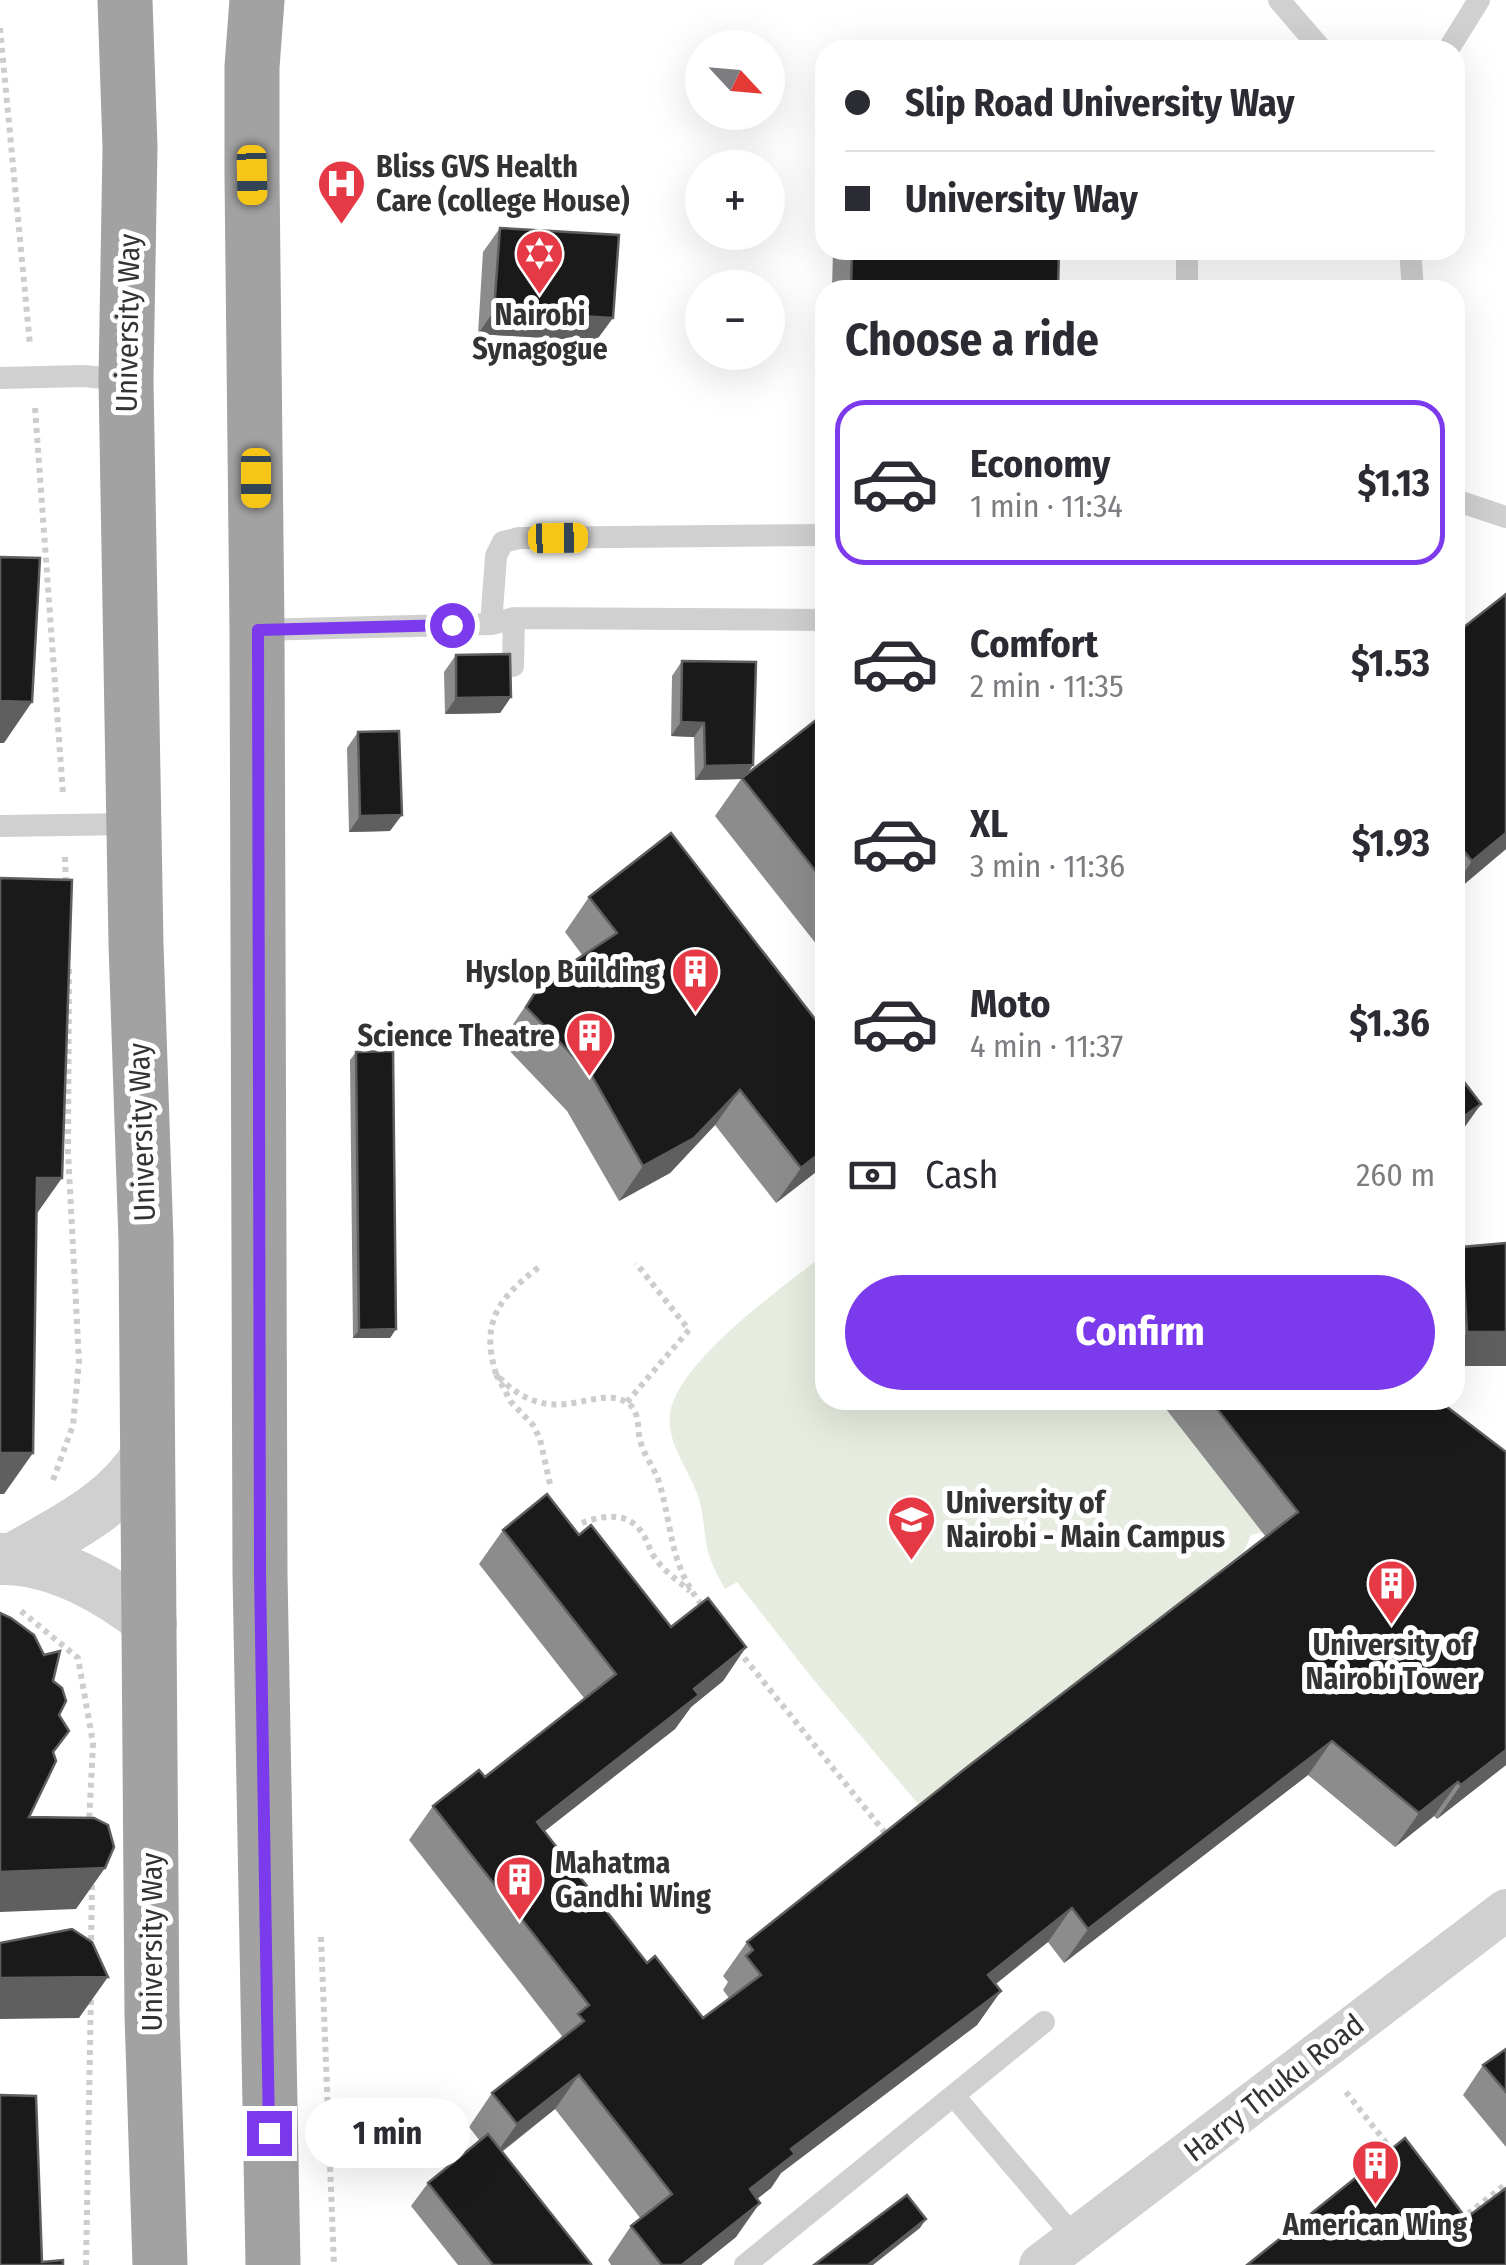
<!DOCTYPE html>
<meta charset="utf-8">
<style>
body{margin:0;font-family:"Fira Sans Condensed",sans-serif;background:#f7f7f7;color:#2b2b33;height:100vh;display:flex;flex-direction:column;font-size:38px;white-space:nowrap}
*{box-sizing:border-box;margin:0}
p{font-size:32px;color:#7c7c81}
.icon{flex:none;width:55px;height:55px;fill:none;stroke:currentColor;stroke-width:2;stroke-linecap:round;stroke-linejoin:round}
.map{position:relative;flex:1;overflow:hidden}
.drawer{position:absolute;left:815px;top:280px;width:650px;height:1130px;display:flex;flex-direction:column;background:#fff;border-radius:30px;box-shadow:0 10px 40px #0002}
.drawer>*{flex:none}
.banner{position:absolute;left:815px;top:40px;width:650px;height:220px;border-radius:30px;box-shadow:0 10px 40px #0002;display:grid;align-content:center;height:220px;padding:0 30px;background:#fff}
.needle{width:65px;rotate:116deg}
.tools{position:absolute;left:685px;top:30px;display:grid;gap:20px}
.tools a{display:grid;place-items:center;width:100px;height:100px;border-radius:50%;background:#fff;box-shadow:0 10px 40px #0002;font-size:50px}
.end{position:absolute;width:45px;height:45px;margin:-22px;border:12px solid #7c3aed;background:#fff;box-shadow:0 0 0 5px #fff}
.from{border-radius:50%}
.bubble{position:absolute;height:70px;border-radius:35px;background:#fff;box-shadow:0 10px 40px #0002;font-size:32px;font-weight:700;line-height:70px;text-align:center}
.car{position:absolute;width:30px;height:60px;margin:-30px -15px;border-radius:12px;box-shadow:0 0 8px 2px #0007;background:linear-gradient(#f5c518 24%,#345 0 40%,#f5c518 0 76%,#345 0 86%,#f5c518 0)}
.banner b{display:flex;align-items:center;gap:35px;height:95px;font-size:38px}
.banner b+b{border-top:2px solid #e1e1e2}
.banner i{width:25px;height:25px;background:#2b2b33}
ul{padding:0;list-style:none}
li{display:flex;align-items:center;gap:30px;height:165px;margin:0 20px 15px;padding:0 10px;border:5px solid transparent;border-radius:30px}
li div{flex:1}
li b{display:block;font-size:38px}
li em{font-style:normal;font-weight:700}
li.active{border-color:#7c3aed}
li>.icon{width:90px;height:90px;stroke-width:1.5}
h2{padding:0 30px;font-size:45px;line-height:120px}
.pay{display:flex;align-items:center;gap:25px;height:110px;padding:0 30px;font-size:38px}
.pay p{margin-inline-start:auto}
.action{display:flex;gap:20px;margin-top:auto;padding:20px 30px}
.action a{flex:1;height:115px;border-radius:60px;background:#7c3aed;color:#fff;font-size:40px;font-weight:700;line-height:115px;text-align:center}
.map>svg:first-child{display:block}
.green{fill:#e6ecdf}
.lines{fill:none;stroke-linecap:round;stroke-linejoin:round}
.path{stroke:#cdcdcd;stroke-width:6;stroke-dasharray:5 5;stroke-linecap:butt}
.service{stroke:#d0d0d0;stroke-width:22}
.minor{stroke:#d0d0d0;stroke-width:42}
.tertiary{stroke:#d0d0d0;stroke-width:52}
.trunk{stroke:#a2a2a2;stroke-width:55}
.wall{fill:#8c8c8c}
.shaded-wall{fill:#5f5f5f}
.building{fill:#1a1a1a;stroke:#5f5f5f;stroke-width:2.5}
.route{stroke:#7c3aed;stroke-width:12}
.labels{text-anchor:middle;stroke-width:10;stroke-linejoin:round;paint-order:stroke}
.poi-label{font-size:30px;font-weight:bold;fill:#333;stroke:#fff;text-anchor:start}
.street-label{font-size:30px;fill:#333;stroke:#fff}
</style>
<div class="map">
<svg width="1506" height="2265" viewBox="0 0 1506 2265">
<rect width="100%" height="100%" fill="#fff"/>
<path class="green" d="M825 1254V1400H1160L1263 1532 1251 1535 1244 1551 980 1761 924 1811 813 1679 737 1582 725 1589C718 1576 710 1562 707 1547 703 1529 704 1510 697 1493 688 1469 666 1441 670 1413 679 1360 783 1287 825 1254Z"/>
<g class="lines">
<path class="path" d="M0 28 30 345
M35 408 63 794
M65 857 66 884
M496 1374C480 1321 499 1298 539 1267
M627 1402 689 1330 636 1263
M53 1480 73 1425 79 1361 68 1152 69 966
M550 1484 540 1439 533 1425 511 1402 496 1374C553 1436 596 1380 629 1404 640 1413 637 1428 640 1440 643 1454 654 1467 659 1482 674 1532 668 1564 705 1609
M582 1523C601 1516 626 1511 640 1530 647 1538 649 1550 655 1558 664 1571 678 1581 690 1591
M21 1611 78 1658 93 1743 89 1825
M738 1650 890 1839
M321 1937 334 2265
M91 1950 92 1882
M1346 2092 1395 2154
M1460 2220 1506 2184
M86 2265 91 1992"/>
<path class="service" d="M1279 0 1322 50
M1448 50 1479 0
M1410 250 1413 290
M1187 290V250
M0 378 83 376 126 380
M1455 500 1506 517
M491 624 496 556 503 542 519 538 825 535
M257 630 491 624 514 618 825 620
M513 666 514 618
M0 826 133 824
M954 2096 1075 2238
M745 2265 1044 2022"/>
<path class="minor" d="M1040 2265 1506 1910"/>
<path class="tertiary" d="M0 1559C55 1558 110 1590 151 1623
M13 1559C63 1530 117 1506 148 1454"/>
<path class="trunk" d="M125 0 130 147 126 380 136 944 146 1241 152 2015 160 2265
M257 0 252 67V175L257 630 260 1574 273 2265"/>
</g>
<path class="wall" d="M500 228 596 341 478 334 483 252Z
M833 250H1059L1058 290H832Z
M1506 594V849L1455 892V634Z
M456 655 511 697 500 713 445 714 444 672Z
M682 661 753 765 747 773 825 713V955L715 816 741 779 695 780 694 737 671 736 672 676Z
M358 732 390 831 349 832 347 748Z
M589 897 825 1032V1165L776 1203 715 1125 670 1173 619 1201 567 1111 501 1042 541 983 583 956 565 932Z
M356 1052 396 1329 390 1338H353L350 1060Z
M1462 1247 1506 1366H1455V1256Z
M1159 1400H1438L1506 1452V1765L1437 1819 1434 1816 1395 1847 1308 1775 1064 1963 1048 1942 996 1984 1001 1991 977 2025 781 2173 771 2188 757 2199 736 2237 701 2265H611L608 2260 631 2226 641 2219 555 2109 502 2152 590 2265H458L411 2206 428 2183 480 2141 469 2127 492 2093 558 2041 562 2036 409 1840 433 1806 485 1777 584 1698 479 1564 503 1530 579 1535 671 1627 746 1647 723 1681 691 1707 675 1729 544 1831 647 1963 703 2018 729 1998 723 1990 728 1982 723 1976 747 1942 1266 1537Z
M1506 2049V2147L1463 2095 1483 2065Z"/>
<path class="shaded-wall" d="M494 311 613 318 596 341 478 334Z
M511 697 500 713 445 714 456 698Z
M0 701 32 702 4 743H0Z
M681 722 704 723 694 737 671 736Z
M753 765 744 779 695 780 705 766Z
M402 815 390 831 349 832 360 816Z
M1506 833V849L1455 892V886L1472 861Z
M740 1090 715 1125 670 1173 619 1201 643 1166Z
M1481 1104 1457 1138 1455 1139V1123Z
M825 1149V1165L776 1203 801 1168Z
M37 1178H62L33 1219Z
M396 1329 390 1338H353L359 1330Z
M1467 1332H1506V1366H1455V1349Z
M0 1453H33L4 1494H0Z
M746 1647 723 1681 691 1707 675 1729 513 1856 537 1822 694 1689Z
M1332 1741 1308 1775 1064 1963 1088 1929Z
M1506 1750V1765L1437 1819 1461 1785Z
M1458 1782 1434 1816 1395 1847 1419 1813Z
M105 1868 76 1909 0 1912V1872Z
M1072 1908 1048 1942 964 2009 988 1975Z
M108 1977 79 2018 0 2019V1978Z
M1001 1991 977 2025 781 2173 771 2188 726 2223 750 2189 791 2149Z
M579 2075 555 2109 493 2158 517 2124Z
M760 2203 736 2237 701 2265H682Z
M926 2219 920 2228 873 2265H868Z"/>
<path class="building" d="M500 228 619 235 613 318 494 311Z
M852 250H1059L1058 290H851Z
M0 557 40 558 32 702 0 701Z
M1506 594V833L1472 861 1455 840V634Z
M510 654 511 697 456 698V655Z
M682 661 756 662 753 765 705 766 704 723 681 722Z
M825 713V883L742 778Z
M399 731 402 815 360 816 358 732Z
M671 833 825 1032V1149L801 1168 740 1090 694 1138 643 1166 592 1076 526 1007 541 983 617 933 589 897Z
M0 878 72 880 62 1178H37L33 1453H0Z
M393 1051 396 1329 359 1330 356 1052Z
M1455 1070 1481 1104 1455 1123Z
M1506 1243V1332H1467L1462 1247Z
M1210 1400H1438L1506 1452V1750L1461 1785 1458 1782 1419 1813 1332 1741 1088 1929 1072 1908 988 1975 1001 1991 791 2149 795 2154 750 2189 760 2203 682 2265H662L631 2226 672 2194 579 2075 517 2124 492 2093 584 2021 578 2014 589 2005 433 1806 479 1770 485 1777 616 1674 503 1530 547 1494 579 1535 591 1525 671 1627 708 1598 746 1647 694 1689 699 1695 537 1822 647 1963 655 1956 703 2018 761 1975 746 1956 753 1950 747 1942 966 1768 1298 1512Z
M0 1613 11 1618 34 1635 44 1655 60 1651 53 1681 62 1688 66 1701 59 1715 69 1731 53 1752 56 1761 29 1817 94 1818 108 1825 114 1847 105 1868 0 1872Z
M72 1929 92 1942 108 1977 0 1978V1943Z
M1506 2049V2092L1483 2065Z
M0 2095 36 2096 42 2262 63 2260V2265H0Z
M488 2134 591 2264 589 2265H493L428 2183Z
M1405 2138 1466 2218 1506 2188V2265H1247Z
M907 2195 926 2219 868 2265H814Z"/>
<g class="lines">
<path class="route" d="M269 2133 260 1574 258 630 452 625"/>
</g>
<defs>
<symbol id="hospital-pin" viewBox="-11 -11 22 30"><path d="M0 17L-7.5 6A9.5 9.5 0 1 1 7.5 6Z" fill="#e63946" stroke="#fff"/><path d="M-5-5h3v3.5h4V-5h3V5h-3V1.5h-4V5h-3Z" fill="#fff"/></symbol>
<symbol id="synagogue-pin" viewBox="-11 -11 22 30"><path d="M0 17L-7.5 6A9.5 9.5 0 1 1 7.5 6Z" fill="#e63946" stroke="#fff"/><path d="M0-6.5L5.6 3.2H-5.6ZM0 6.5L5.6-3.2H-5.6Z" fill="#fff"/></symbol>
<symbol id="building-pin" viewBox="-11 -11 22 30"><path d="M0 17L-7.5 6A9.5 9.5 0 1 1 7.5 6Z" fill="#e63946" stroke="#fff"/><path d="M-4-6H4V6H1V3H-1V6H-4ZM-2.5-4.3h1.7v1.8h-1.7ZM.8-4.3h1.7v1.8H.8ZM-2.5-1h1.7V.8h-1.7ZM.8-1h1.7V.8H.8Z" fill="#fff"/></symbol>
<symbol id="university-pin" viewBox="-11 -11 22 30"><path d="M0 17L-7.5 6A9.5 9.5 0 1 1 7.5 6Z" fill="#e63946" stroke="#fff"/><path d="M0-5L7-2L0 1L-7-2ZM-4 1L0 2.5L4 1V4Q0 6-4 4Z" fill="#fff"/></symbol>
</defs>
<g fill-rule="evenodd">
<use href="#hospital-pin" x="314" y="156" width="55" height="75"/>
<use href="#synagogue-pin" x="512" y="226" width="55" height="75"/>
<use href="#building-pin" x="668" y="944" width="55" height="75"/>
<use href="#building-pin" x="562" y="1008" width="55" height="75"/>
<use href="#university-pin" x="884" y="1492" width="55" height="75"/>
<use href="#building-pin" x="1364" y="1556" width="55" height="75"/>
<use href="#building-pin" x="492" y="1852" width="55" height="75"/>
<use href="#building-pin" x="1348" y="2136" width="55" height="75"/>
</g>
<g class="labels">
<g class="poi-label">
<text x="376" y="177">Bliss GVS Health<tspan x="376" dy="34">Care (college House)</tspan></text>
<text x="540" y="325" text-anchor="middle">Nairobi<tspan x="540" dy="34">Synagogue</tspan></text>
<text x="660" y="982" text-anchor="end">Hyslop Building</text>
<text x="555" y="1046" text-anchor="end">Science Theatre</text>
<text x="946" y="1513">University of<tspan x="946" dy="34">Nairobi - Main Campus</tspan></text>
<text x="1392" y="1655" text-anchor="middle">University of<tspan x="1392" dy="34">Nairobi Tower</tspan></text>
<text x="555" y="1873">Mahatma<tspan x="555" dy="34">Gandhi Wing</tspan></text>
<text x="1375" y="2235" text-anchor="middle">American Wing</text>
</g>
<g class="street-label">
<text transform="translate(128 323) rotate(-89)" y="10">University Way</text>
<text transform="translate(142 1132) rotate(-92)" y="10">University Way</text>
<text transform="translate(152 1942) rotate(-90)" y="10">University Way</text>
<text transform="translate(1274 2088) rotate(-38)" y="10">Harry Thuku Road</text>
</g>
</g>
</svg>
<div class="tools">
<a><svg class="needle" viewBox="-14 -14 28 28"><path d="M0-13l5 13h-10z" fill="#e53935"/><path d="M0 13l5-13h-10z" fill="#7c7c81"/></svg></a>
<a>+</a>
<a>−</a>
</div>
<i class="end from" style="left:452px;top:625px"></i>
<i class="end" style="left:269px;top:2133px"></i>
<div class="bubble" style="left:305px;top:2098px;width:165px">1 min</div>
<i class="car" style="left:252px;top:175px;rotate:179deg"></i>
<i class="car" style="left:256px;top:478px;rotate:180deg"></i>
<i class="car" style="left:558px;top:538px;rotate:89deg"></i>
<div class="banner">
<b><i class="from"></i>Slip Road University Way</b>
<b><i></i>University Way</b>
</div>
<section class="drawer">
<h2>Choose a ride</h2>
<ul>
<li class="active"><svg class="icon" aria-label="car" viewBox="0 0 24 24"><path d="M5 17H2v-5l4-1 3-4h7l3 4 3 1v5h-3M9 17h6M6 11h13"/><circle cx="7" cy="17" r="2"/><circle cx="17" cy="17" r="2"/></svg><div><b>Economy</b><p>1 min · 11:34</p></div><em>$1.13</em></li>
<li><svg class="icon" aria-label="car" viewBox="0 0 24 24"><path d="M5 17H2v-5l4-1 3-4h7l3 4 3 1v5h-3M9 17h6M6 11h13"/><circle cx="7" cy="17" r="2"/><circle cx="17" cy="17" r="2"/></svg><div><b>Comfort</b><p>2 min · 11:35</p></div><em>$1.53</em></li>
<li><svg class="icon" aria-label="car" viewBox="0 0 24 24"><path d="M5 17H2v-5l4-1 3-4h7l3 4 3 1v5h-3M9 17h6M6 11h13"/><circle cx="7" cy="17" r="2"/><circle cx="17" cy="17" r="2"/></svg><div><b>XL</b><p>3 min · 11:36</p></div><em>$1.93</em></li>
<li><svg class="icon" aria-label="car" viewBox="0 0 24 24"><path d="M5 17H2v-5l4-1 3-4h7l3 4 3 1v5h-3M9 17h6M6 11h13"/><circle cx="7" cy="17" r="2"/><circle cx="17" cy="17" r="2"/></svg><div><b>Moto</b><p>4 min · 11:37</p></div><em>$1.36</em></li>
</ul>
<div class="pay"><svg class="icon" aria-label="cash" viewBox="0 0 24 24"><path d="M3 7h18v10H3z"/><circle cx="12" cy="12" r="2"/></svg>Cash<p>260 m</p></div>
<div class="action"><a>Confirm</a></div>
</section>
</div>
